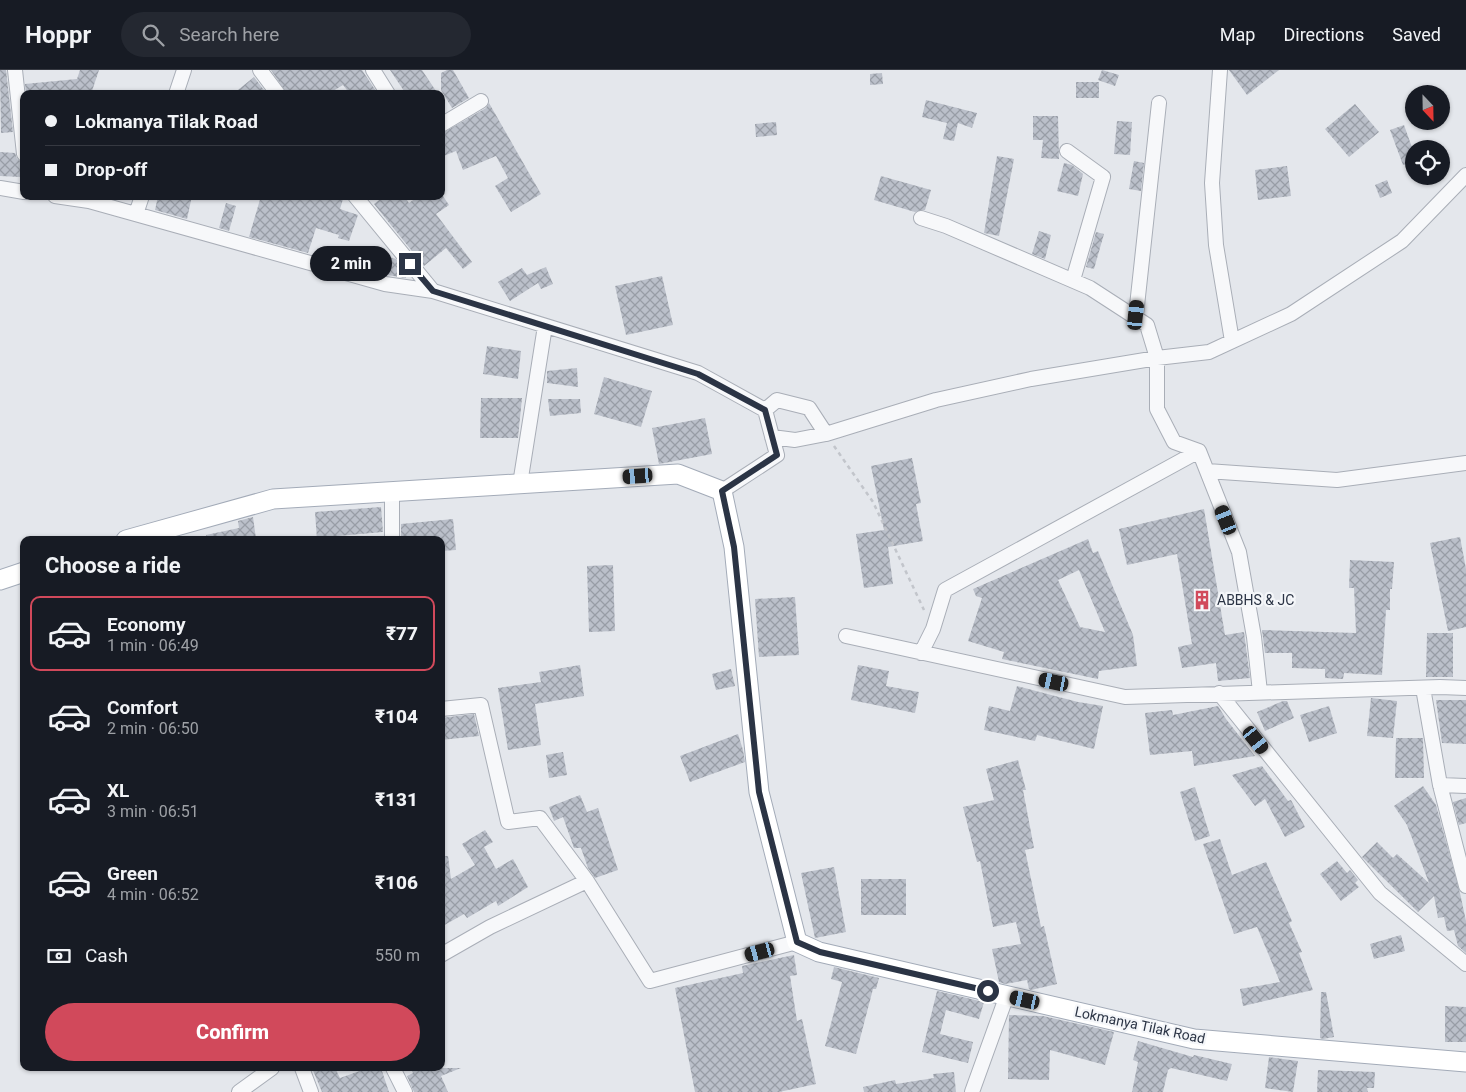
<!DOCTYPE html>
<meta charset="utf-8">
<style>
body{margin:0;font-family:Roboto,sans-serif;background:#242831;color:#f1f3f6;height:100vh;display:flex;flex-direction:column;font-size:19px;white-space:nowrap}
*{box-sizing:border-box;margin:0}
p{font-size:16px;color:#9ea1a6}
.icon{flex:none;width:28px;height:28px;fill:none;stroke:currentColor;stroke-width:2;stroke-linecap:round;stroke-linejoin:round}
.map{position:relative;flex:1;overflow:hidden}
.details{position:absolute;left:20px;top:466px;width:425px;height:535px;display:flex;flex-direction:column;background:#171b24;border-radius:10px;box-shadow:0 1px 4px #0004}
.details>*{flex:none}
.guide{position:absolute;left:20px;top:20px;width:425px;height:110px;border-radius:10px;box-shadow:0 1px 4px #0004;display:grid;align-content:center;height:110px;padding:0 25px;background:#171b24}
.needle{width:32px;rotate:158deg}
.buttons{position:absolute;left:1405px;top:15px;display:grid;gap:10px}
.buttons a{display:grid;place-items:center;width:45px;height:45px;border-radius:50%;background:#171b24;box-shadow:0 1px 4px #0004;font-size:25px}
.end{position:absolute;width:22px;height:22px;margin:-11px;border:6px solid #2b3445;background:#fff;box-shadow:0 0 0 2px #fff}
.from{border-radius:50%}
.bubble{position:absolute;height:35px;border-radius:18px;background:#171b24;box-shadow:0 1px 4px #0004;font-size:16px;font-weight:800;line-height:35px;text-align:center}
.car{position:absolute;width:15px;height:30px;margin:-15px -8px;border-radius:6px;box-shadow:0 0 4px 1px #0007;background:linear-gradient(#222 24%,#8ab4d8 0 40%,#222 0 76%,#8ab4d8 0 86%,#222 0)}
.guide b{display:flex;align-items:center;gap:18px;height:48px;font-size:19px}
.guide b+b{border-top:1px solid #363941}
.guide i{width:12px;height:12px;background:#f1f3f6}
ul{padding:0;list-style:none}
li{display:flex;align-items:center;gap:15px;height:75px;margin:0 10px 8px;padding:0 15px;border:2px solid transparent;border-radius:10px}
li div{flex:1}
li b{display:block;font-size:19px}
li em{font-style:normal;font-weight:800}
li.selected{border-color:#d1495b}
li>.icon{width:45px;height:45px;stroke-width:1.5}
h2{padding:0 25px;font-size:22px;line-height:60px}
.pay{display:flex;align-items:center;gap:12px;height:55px;padding:0 25px;font-size:19px}
.pay p{margin-inline-start:auto}
.primary-button{display:flex;gap:10px;margin-top:auto;padding:10px 25px}
.primary-button a{flex:1;height:58px;border-radius:30px;background:#d1495b;color:#fff;font-size:20px;font-weight:800;line-height:58px;text-align:center}
header{display:flex;align-items:center;gap:30px;box-sizing:border-box;height:70px;padding:0 25px;background:#171b24;border-bottom:1px solid #363941}
header strong{font-size:24px}
nav{display:flex;gap:28px;margin-inline-start:auto;font-size:18px}
.search{width:350px;height:45px;background:#242831;display:flex;align-items:center;gap:12px;box-sizing:border-box;padding:0 18px;border-radius:28px;color:#9ea1a6;font-size:19px}
.map>svg:first-child{display:block}
.building{fill:url(#building-cross-hatch);fill-rule:evenodd}
.lines{fill:none;stroke-linecap:round;stroke-linejoin:round}
.minor-casing{stroke:#a9aeb7;stroke-width:16}
.major-casing{stroke:#a3abb8;stroke-width:21}
.path{stroke:#c2c5cb;stroke-width:2.5;stroke-dasharray:4 4;stroke-linecap:butt}
.minor{stroke:#f7f8fa;stroke-width:14}
.major{stroke:#fff;stroke-width:19}
.route{stroke:#2b3445;stroke-width:6}
.labels{text-anchor:middle;stroke-width:4.5;stroke-linejoin:round;paint-order:stroke}
.poi-label{font-size:14px;fill:#2b3445;stroke:#f4f6f9;text-anchor:start}
.street-label{font-size:14px;fill:#2b3445;stroke:#f4f6f9}
</style>
<header>
<strong>Hoppr</strong>
<div class="search"><svg class="icon" aria-label="search" viewBox="0 0 24 24"><circle cx="10" cy="10" r="6"/><path d="M15 15l6 6"/></svg>Search here</div>
<nav><a>Map</a><a>Directions</a><a>Saved</a></nav>
</header>
<div class="map">
<svg width="1466" height="1022" viewBox="0 0 1466 1022">
<defs>
<pattern id="building-cross-hatch" width="8" height="8" patternUnits="userSpaceOnUse" patternTransform="scale(1.25)"><rect width="8" height="8" fill="#bbc0ca"/><path d="M0 0l8 8M0 8l8-8" fill="none" stroke="#989da6"/></pattern>
</defs>
<rect width="100%" height="100%" fill="#e4e7ec"/>
<path class="building" d="M0 0H6L13 62 1 63Z
M80 0H99L91 24H26L25 14 77 9Z
M271 0H362L378 24H350L343 15 328 24H287Z
M390 0H422L438 24H406Z
M447 0H453L469 28 452 38 441 20V3Z
M1102 0 1119 5 1115 16 1098 10Z
M1229 0H1279L1247 25Z
M882 3 883 14 870 15V4Z
M254 7 267 24H233Z
M1076 12H1099V28H1076Z
M926 30 977 43 972 58 958 53 954 71 943 69 947 53 922 47Z
M489 33 541 124 511 142 495 116 508 108 496 86 463 100 456 81 441 87V64L486 38Z
M1355 34 1379 62 1349 87 1325 59Z
M1033 46H1058L1059 89 1041 88 1043 70H1033Z
M1117 51 1132 52 1130 85 1114 84Z
M776 52 777 65 756 67 755 54Z
M1404 55 1414 83V91L1403 95 1390 60Z
M0 82 15 83 17 89 22 92 21 107 0 106Z
M997 86 1014 89 999 166 984 163Z
M1134 91 1144 93 1141 121 1129 119Z
M1064 93 1072 95 1083 104 1078 126 1057 121Z
M1287 96 1291 126 1258 130 1255 100Z
M881 106 931 120 925 140 915 142 874 130Z
M1387 110 1392 123 1380 128 1375 115Z
M158 126H192L187 149 155 140Z
M261 126H344L340 139 358 145 349 171 338 168 339 165 316 158 308 183 249 167Z
M384 126H404L409 133 419 126H443L449 135 436 144 472 192 463 199 446 178 424 196 374 134Z
M226 133 236 136 229 161 219 158Z
M1039 161 1051 165 1045 189 1032 184Z
M1096 162 1104 164 1094 199 1086 197Z
M355 176 396 189 406 202V208L387 205 340 192 342 187Z
M546 197 553 214 541 219 538 213 510 231 498 212 522 198 527 205Z
M662 206 673 255 626 265 615 216Z
M487 276 521 281 518 309 483 304Z
M577 298 578 317 547 313V301Z
M604 307 652 321 641 357 594 344Z
M481 328H522L518 368H480Z
M548 329H580L581 343 550 346Z
M705 348 712 384 659 394 652 358Z
M912 388 921 433 916 434 923 471 888 477 893 514 864 518 856 464 884 460 871 396Z
M381 437 383 462 338 466V470H317L315 442Z
M1204 439 1225 565 1244 562 1250 608 1218 611 1216 593 1182 598 1178 577 1192 574 1177 484 1127 495 1119 459Z
M253 447 256 469 206 470V465L239 458 238 451Z
M453 449 456 480 441 481V470H401V454Z
M1460 467 1466 499V557L1448 561 1430 473Z
M1088 469 1093 483 1098 481 1133 565 1137 596 1099 601 1098 609 1002 589 1004 582 968 571 982 528 976 526 973 519ZM1079 500 1105 562 1080 557 1058 510Z
M1350 490 1394 492 1392 519H1390V540H1386L1382 605 1344 603 1343 609 1325 608V599L1292 598V583H1265L1262 560 1356 563 1354 518H1349Z
M613 495 615 561 589 562 587 496Z
M795 527 799 585 759 587 755 529Z
M1427 563H1453V607H1426Z
M580 595 584 626 535 634 541 675 508 680 498 618 541 612 539 602Z
M858 595 889 601 886 616 919 622 915 643 851 630Z
M731 599 735 616 716 620 712 604Z
M1017 616 1078 632 1103 636 1094 679 1037 665 1035 671 984 660 989 636 1010 641Z
M1371 628 1397 631 1393 668 1367 666Z
M1436 630H1466V674L1442 673Z
M1283 631H1287L1294 648 1265 661 1257 642Z
M1218 636 1226 649 1255 686 1194 696 1192 681 1150 685 1145 643 1172 640 1173 645Z
M1329 636 1337 663 1309 672 1300 645Z
M474 644 479 666 441 670V648Z
M738 664 743 680 745 692 690 712 680 686Z
M1396 668H1423L1424 708H1395Z
M563 682 567 705 549 708 546 685Z
M1018 690 1026 720H1023L1034 778 1025 780 1041 857 1044 856 1057 914 1031 920 1029 919 1027 910 1005 914 999 912 992 879 1021 874 1016 852 993 857 980 791 977 792 963 737 994 730 986 699Z
M1262 696 1288 731 1291 730 1305 757 1285 767 1265 729 1255 736 1232 705Z
M1423 716 1436 735 1460 823 1466 851V883L1458 876 1454 860 1447 861 1444 847 1438 848 1434 826 1418 842 1362 787 1377 772 1393 788 1397 784 1429 813 1407 755 1394 736Z
M1195 717 1210 766 1195 771 1180 722Z
M580 725 587 742 598 738 618 800 595 808 588 798 581 778H574L563 747 554 751 549 737Z
M1466 728V753L1459 755 1453 732Z
M485 760 493 772 484 777 496 799 513 789 528 817 498 836 496 831 467 848 464 844 441 857V786H448L451 809 475 795 462 774Z
M1220 769 1232 805 1266 792 1292 851 1289 853 1302 882 1299 883 1313 920 1243 936 1240 919 1280 912 1257 857 1234 864 1203 774Z
M1337 791 1347 803 1350 800 1358 810 1355 813 1359 817 1341 831 1320 804Z
M834 797 846 862 815 868 801 803Z
M861 809H906V845H861Z
M1401 865 1405 881 1374 889 1370 874Z
M794 885 797 905 790 906 797 951 802 949 816 1014 779 1022H695L675 918 743 903 742 896Z
M834 897 879 908 876 919H873L856 984 825 976 842 912 831 909Z
M937 921 984 932 979 949 946 940 940 964 973 972 968 993 922 982Z
M1321 922H1326L1334 967 1323 969 1320 968Z
M1445 936 1466 937V972H1445Z
M1009 945 1043 946 1114 962 1105 995 1050 980 1049 1010 1008 1009Z
M1138 971 1193 987 1194 985 1232 994 1227 1011 1171 998 1168 1000 1163 1022H1132L1138 992 1133 990Z
M1269 987 1298 991 1293 1022 1265 1018Z
M312 998H332L334 1001 336 1000 340 1008 368 998H381L389 1022H322Z
M411 998H461L441 1006 448 1022H414L407 1006 413 1003Z
M1318 1000 1375 1002 1374 1018H1367L1368 1022H1317Z
M954 1002 956 1022H864L863 1017 895 1010 896 1014 934 1008 933 1004Z"/>
<g class="lines">
<defs>
<path id="minor" d="M15 0 24 84
M260 0 278 24
M373 0 388 24
M1220 0 1212 113 1216 175 1232 271
M176 24 184 0
M441 55 481 31
M1067 81 1103 107 1073 210
M0 118 24 122
M55 126 89 131 385 214 433 221 698 303 765 340 777 385 722 421
M355 126 433 221
M136 144 142 126
M1136 245 1159 33
M765 340 777 330 809 338 826 364 936 330 1031 309 1157 288 1147 255 1090 218 946 156 921 148
M772 367 795 370 826 364
M1207 401 1337 410 1466 393
M520 414 545 256
M392 422V470
M846 566 1125 627 1440 617 1466 618
M921 583 933 559 945 520 1199 381
M1423 618 1440 715 1466 816
M1260 622 1254 567 1239 482 1199 381 1174 372 1157 339V288L1209 282 1291 244 1402 171 1466 105
M1219 623 1380 823 1466 894
M441 639 481 635 508 752 540 748 587 811 650 911 797 872
M1440 715 1466 716
M441 885 490 857 587 811
M302 998 311 1022
M393 998 405 1022
M239 1022 272 998
M972 1022 1007 925"/>
<path id="major" d="M126 470 273 429 678 404 722 421 734 477 759 722 797 872 819 882 1194 969 1466 992
M0 510 24 502"/>
</defs>
<use href="#minor" class="minor-casing"/>
<use href="#major" class="major-casing"/>
<path class="path" d="M834 376 873 432 924 540"/>
<use href="#minor" class="minor"/>
<use href="#major" class="major"/>
</g>
<g class="lines">
<path class="route" d="M410 194 433 221 698 304 765 340 777 385 722 421 734 477 759 722 797 872 820 882 988 921"/>
</g>
<defs>
<symbol id="building-bare" viewBox="-9 -9 18 18"><path d="M-4-6H4V6H1V3H-1V6H-4ZM-2.5-4.3h1.7v1.8h-1.7ZM.8-4.3h1.7v1.8H.8ZM-2.5-1h1.7V.8h-1.7ZM.8-1h1.7V.8H.8Z" fill="#d1495b" stroke="#f4f6f9" stroke-width="2.5" paint-order="stroke"/></symbol>
</defs>
<g fill-rule="evenodd">
<use href="#building-bare" x="1188" y="516" width="28" height="28"/>
</g>
<g class="labels">
<g class="poi-label">
<text x="1217" y="535">ABBHS &amp; JC</text>
</g>
<g class="street-label">
<text transform="translate(1140 955) rotate(12)" y="5">Lokmanya Tilak Road</text>
</g>
</g>
</svg>
<div class="buttons">
<a><svg class="needle" viewBox="-14 -14 28 28"><path d="M0-13l5 13h-10z" fill="#e53935"/><path d="M0 13l5-13h-10z" fill="#9ea1a6"/></svg></a>
<a><svg class="icon" aria-label="locate" viewBox="0 0 24 24"><circle cx="12" cy="12" r="6"/><path d="M12 2v4M12 18v4M2 12h4M18 12h4"/></svg></a>
</div>
<i class="end from" style="left:988px;top:921px"></i>
<i class="end" style="left:410px;top:194px"></i>
<div class="bubble" style="left:310px;top:176px;width:82px">2 min</div>
<i class="car" style="left:1136px;top:245px;rotate:6deg"></i>
<i class="car" style="left:638px;top:406px;rotate:266deg"></i>
<i class="car" style="left:1226px;top:450px;rotate:338deg"></i>
<i class="car" style="left:1054px;top:612px;rotate:282deg"></i>
<i class="car" style="left:1256px;top:670px;rotate:141deg"></i>
<i class="car" style="left:760px;top:882px;rotate:255deg"></i>
<i class="car" style="left:1025px;top:930px;rotate:283deg"></i>
<div class="guide">
<b><i class="from"></i>Lokmanya Tilak Road</b>
<b><i></i>Drop-off</b>
</div>
<section class="details">
<h2>Choose a ride</h2>
<ul>
<li class="selected"><svg class="icon" aria-label="car" viewBox="0 0 24 24"><path d="M5 17H2v-5l4-1 3-4h7l3 4 3 1v5h-3M9 17h6M6 11h13"/><circle cx="7" cy="17" r="2"/><circle cx="17" cy="17" r="2"/></svg><div><b>Economy</b><p>1 min · 06:49</p></div><em>₹77</em></li>
<li><svg class="icon" aria-label="car" viewBox="0 0 24 24"><path d="M5 17H2v-5l4-1 3-4h7l3 4 3 1v5h-3M9 17h6M6 11h13"/><circle cx="7" cy="17" r="2"/><circle cx="17" cy="17" r="2"/></svg><div><b>Comfort</b><p>2 min · 06:50</p></div><em>₹104</em></li>
<li><svg class="icon" aria-label="car" viewBox="0 0 24 24"><path d="M5 17H2v-5l4-1 3-4h7l3 4 3 1v5h-3M9 17h6M6 11h13"/><circle cx="7" cy="17" r="2"/><circle cx="17" cy="17" r="2"/></svg><div><b>XL</b><p>3 min · 06:51</p></div><em>₹131</em></li>
<li><svg class="icon" aria-label="car" viewBox="0 0 24 24"><path d="M5 17H2v-5l4-1 3-4h7l3 4 3 1v5h-3M9 17h6M6 11h13"/><circle cx="7" cy="17" r="2"/><circle cx="17" cy="17" r="2"/></svg><div><b>Green</b><p>4 min · 06:52</p></div><em>₹106</em></li>
</ul>
<div class="pay"><svg class="icon" aria-label="cash" viewBox="0 0 24 24"><path d="M3 7h18v10H3z"/><circle cx="12" cy="12" r="2"/></svg>Cash<p>550 m</p></div>
<div class="primary-button"><a>Confirm</a></div>
</section>
</div>
